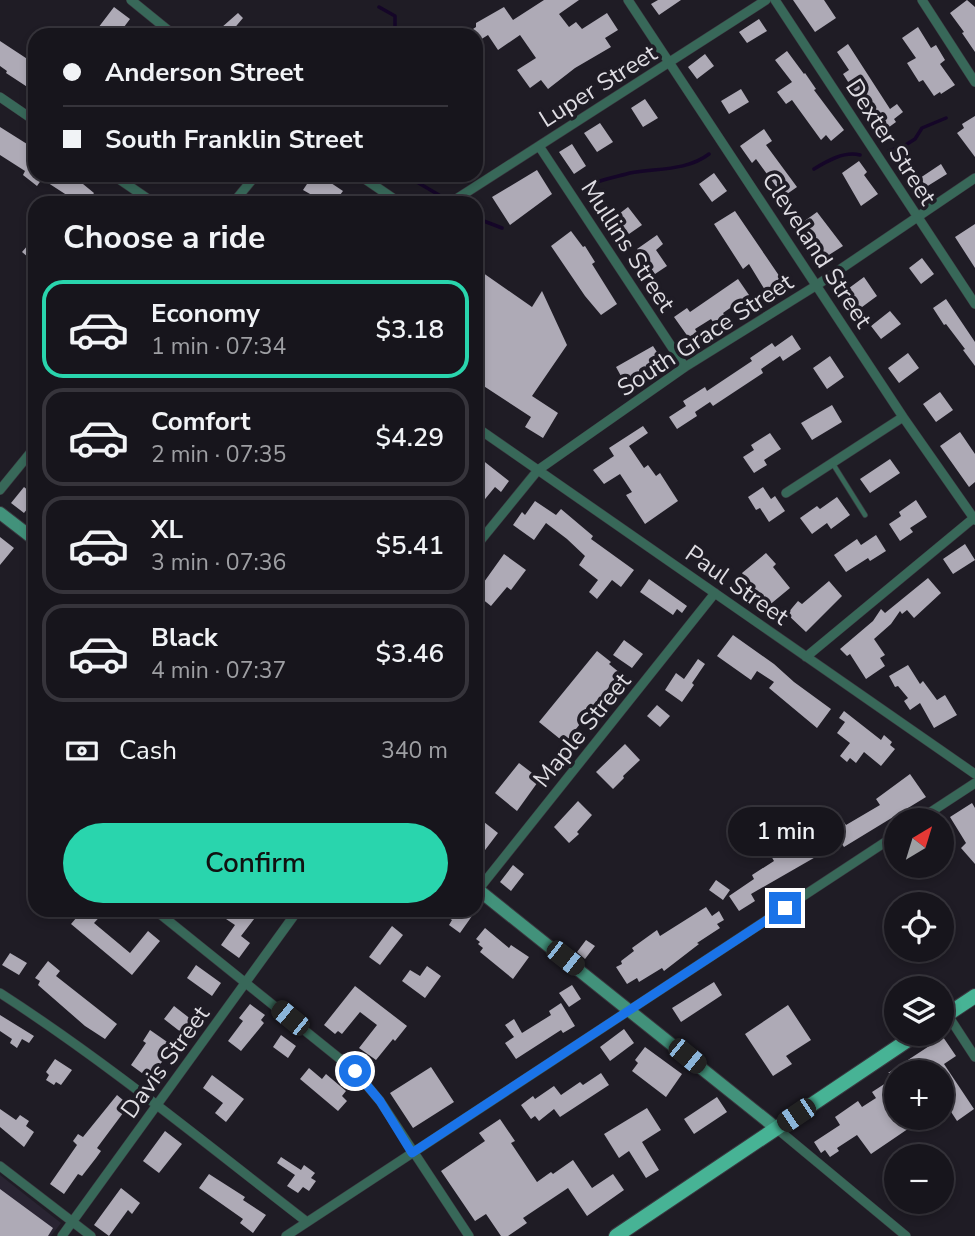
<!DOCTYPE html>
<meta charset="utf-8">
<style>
body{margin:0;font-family:"Nunito Sans",sans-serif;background:#242229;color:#f1f3f6;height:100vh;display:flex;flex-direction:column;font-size:26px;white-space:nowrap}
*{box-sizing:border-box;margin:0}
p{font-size:23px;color:#9e9fa3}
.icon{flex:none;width:38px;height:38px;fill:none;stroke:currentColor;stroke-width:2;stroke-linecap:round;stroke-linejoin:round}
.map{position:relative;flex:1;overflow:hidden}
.details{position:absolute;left:28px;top:196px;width:455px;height:721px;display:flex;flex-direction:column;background:#17151c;border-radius:21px;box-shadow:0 4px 10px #0003,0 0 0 2px #36343b}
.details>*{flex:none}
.top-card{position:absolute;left:28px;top:28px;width:455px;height:154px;border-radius:21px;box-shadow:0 4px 10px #0003,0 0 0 2px #36343b;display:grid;align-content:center;height:154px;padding:0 35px;background:#17151c}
.needle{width:46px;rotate:38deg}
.controls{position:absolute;left:884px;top:808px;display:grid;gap:14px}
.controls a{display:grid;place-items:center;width:70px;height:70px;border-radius:50%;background:#17151c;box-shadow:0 4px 10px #0003,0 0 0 2px #36343b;font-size:35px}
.end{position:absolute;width:32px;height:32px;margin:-16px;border:9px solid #1a73e8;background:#fff;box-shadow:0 0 0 4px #fff}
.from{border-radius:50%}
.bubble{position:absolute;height:49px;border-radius:24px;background:#17151c;box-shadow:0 4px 10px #0003,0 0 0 2px #36343b;font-size:23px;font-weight:600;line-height:49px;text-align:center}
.car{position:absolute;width:21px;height:42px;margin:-21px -10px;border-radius:9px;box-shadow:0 0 5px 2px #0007;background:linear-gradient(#222 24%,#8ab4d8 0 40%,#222 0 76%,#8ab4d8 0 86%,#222 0)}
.top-card b{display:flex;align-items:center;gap:24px;height:66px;font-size:26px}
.top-card b+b{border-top:2px solid #36343b}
.top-card i{width:18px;height:18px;background:#f1f3f6}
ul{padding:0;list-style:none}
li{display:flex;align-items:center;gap:21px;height:98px;margin:0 14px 10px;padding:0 21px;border:4px solid #36343b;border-radius:21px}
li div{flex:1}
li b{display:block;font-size:26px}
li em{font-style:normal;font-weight:600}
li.active{border-color:#29d5ad}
li>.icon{width:63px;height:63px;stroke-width:1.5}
h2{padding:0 35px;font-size:32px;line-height:84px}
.pay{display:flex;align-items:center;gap:18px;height:77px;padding:0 35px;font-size:26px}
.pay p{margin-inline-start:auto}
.cta{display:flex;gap:14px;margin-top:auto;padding:14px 35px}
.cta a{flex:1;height:80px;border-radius:42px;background:#29d5ad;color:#111;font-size:28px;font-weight:600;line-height:80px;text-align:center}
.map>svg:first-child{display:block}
.built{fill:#292432}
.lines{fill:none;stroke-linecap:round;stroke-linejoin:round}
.stream{stroke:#150628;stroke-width:3.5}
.building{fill:#aeaab6}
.service-casing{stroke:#3a373f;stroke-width:6}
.minor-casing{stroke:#3a373f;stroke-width:10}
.secondary-casing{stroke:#3a373f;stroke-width:14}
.primary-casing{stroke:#3a373f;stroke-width:16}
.service{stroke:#386859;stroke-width:4.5}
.minor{stroke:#386859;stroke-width:9}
.secondary{stroke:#42927b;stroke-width:12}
.primary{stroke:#47b395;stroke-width:14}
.route{stroke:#1a73e8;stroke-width:9}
.labels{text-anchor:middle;stroke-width:7;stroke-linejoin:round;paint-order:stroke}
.street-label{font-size:24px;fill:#dedce2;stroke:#1f1c25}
</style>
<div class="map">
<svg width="975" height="1236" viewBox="0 0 975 1236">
<rect width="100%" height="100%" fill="#1f1c25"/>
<path class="built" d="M0 1175 61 1223 51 1236H0Z"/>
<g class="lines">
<path class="stream" d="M379 7 395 16V35
M889 151 904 146 915 139 922 128 946 118
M814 169C827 161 844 151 860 155
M405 175 439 195
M594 183C605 179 619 176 630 173 657 168 687 171 709 154
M476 218 502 228"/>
</g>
<path class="building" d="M544 0H579L559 14 569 27 576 22 582 29 607 13 618 30 605 38 611 47 575 68 548 89 541 80 530 88 517 70 536 58 520 35 498 50 488 35 480 40 473 29 476 27V23L504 7 513 20Z
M658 0H681L659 15 651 4Z
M793 0H824L836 18 815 32Z
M967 0 975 7V52L962 33 964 32 950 13Z
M114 7 130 19 118 35H108L98 28Z
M238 13 243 18 232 31 237 35H213Z
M759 19 767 31 747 43 739 32Z
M918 27 931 48 936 45 945 60 940 64 955 85 941 94 940 92 934 96 923 80 919 82 907 63 916 58 902 38Z
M0 41 35 64V92L6 73 7 71 0 66Z
M848 44 890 109 897 104 903 112 894 119 896 122 881 133 843 74 849 70 837 52Z
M787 51 804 74 805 73 816 89 814 90 844 130 831 141 826 135 821 140 792 100 786 104 777 92 792 82 775 60Z
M705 54 714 66 697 79 688 67Z
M741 89 749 102 729 114 721 101Z
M645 99 658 118 643 127 631 108Z
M975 116V157L957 133 964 128 962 124Z
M600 123 613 142 597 152 584 133Z
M0 127 35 149V175H72L94 193 87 203H79L42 179 37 186 23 175 25 171 0 155Z
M764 129 772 141 766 145 797 187 787 194 781 187 778 189 756 159 752 163 740 146Z
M572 144 586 166 574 174 559 152Z
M859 161 867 172 864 175 878 194 861 206 842 173Z
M941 164 947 174 926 187 920 178Z
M537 170 552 194 510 225 492 197Z
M714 173 727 191 712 202 699 184Z
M306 175H319L343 191 334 203H326L303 190 307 184 302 181Z
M628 207 642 225 629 234 615 217Z
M735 211 782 280 765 290 749 264 743 269 714 224Z
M817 212 843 246 821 260 799 225Z
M975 224V268L955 237Z
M571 231 583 247 585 246 595 262 592 264 617 304 601 315 585 296 551 246Z
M657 235 663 244 656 250 667 266 655 274 637 249Z
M35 237V263L22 252Z
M922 258 934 274 921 284 909 268Z
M476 268 532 307 542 291 567 345 532 396 558 413 543 438 525 427 531 417 476 381Z
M864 277 877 296 858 310 845 291Z
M738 279 749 295 723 313 726 317 715 325 711 319 695 329 699 336 691 341 674 317 687 308 690 312Z
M946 299 975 342V366L963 350 965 349 946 324 944 325 933 308Z
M890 311 901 324 881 339 871 326Z
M792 335 801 349 783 361 780 356 761 369 763 373 713 406 710 402 695 412 697 416 677 429 669 417 686 406 683 401 705 387 707 391 752 361 750 358 772 343 775 347Z
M653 346 664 363 627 387 616 367Z
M908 353 919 368 899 383 888 368Z
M830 356 844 377 827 389 813 368Z
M940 392 953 410 936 422 923 404Z
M832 405 842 422 812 440 801 423Z
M643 426 648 433 629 446 644 468 648 465 656 476 660 473 678 501 645 524 626 495 632 492 620 474 604 484 593 470 614 456 609 448Z
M960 432 975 454V482L969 487 940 446Z
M770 433 781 449 764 460 767 465 754 473 743 457 754 450 751 445Z
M476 455 509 481 501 492 495 487 476 510Z
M890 459 900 473 870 493 860 479Z
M24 487 35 496V499L24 513 11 503Z
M763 487 771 499 775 496 785 511 769 522 760 508 756 510 748 497Z
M837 497 850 515 831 529 827 523 812 534 800 518 817 506 820 509Z
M916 500 927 517 910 528 913 532 900 541 889 524 901 516 899 512Z
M535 501 556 515 561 509 593 536 591 539 634 570 621 587 612 580 597 599 589 592 598 580 579 565 585 556 567 539 546 523 534 540 513 525 522 512 525 515Z
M876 535 886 551 870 561 868 558 846 572 834 555 857 539 861 545Z
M0 537 14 548 0 565Z
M965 544 975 560 953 574 943 559Z
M766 553 776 564 773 567 790 588 767 607 742 573Z
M504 554 526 570 511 590 507 587 491 606 476 594V585L481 579 484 582Z
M928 578 941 593 914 618 907 610 902 614 900 611 891 624 874 639 885 655 880 658 885 666 866 679 850 654 847 656 840 649 873 621 881 609 885 613Z
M649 579 687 606 682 613 677 609 673 615 640 592Z
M829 581 842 596 806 632 787 614 798 601 802 604Z
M733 635 774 664 794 682 831 709 817 728 769 688 774 682 757 671 751 680 717 656Z
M624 640 643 654 632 668 613 655Z
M597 651 611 662 609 664 620 673 565 743 539 722Z
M698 659 705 664 692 683 694 685 682 702 665 690 676 673 684 679Z
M908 665 920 684 923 681 937 700 945 695 957 715 934 728 920 703 910 710 904 701 908 698 898 686 895 687 889 676Z
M657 705 670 716 660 727 647 716Z
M844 711 881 740 884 735 892 742 890 745 895 749 881 766 864 752 856 763 850 758 847 762 840 756 850 743 837 733 845 722 839 718Z
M625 744 640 760 623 776 624 778 613 789 596 772Z
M519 763 540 779 517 811 495 793Z
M910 774 926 797 844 847 824 819 831 815 836 822 841 818 846 825 880 805 876 799Z
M578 801 592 815 577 832 579 834 569 843 554 827Z
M972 803 975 808V864L961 848 966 843 950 817Z
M484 822 498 833 476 862V832Z
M809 838 819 855 751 894 755 901 739 911 729 896 754 879 752 875 774 861 770 854 780 847 784 852Z
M513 865 524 874 511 891 500 882Z
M716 880 730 890 723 900 709 890Z
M706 907 712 916 719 911 724 920 717 924 720 928 697 943 699 944 664 971 662 968 639 982 637 978 627 984 616 967 622 964 621 961 634 951 632 948 657 930 660 936Z
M83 910H106L94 923 130 953 148 931 160 941 132 975 71 924Z
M233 910H261L241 936 250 943 239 958 221 945 235 925 226 919Z
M451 910H463L472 916 460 933 449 925 452 920 446 916Z
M392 926 403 935 380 965 369 957Z
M485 928 509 948 511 945 529 957 513 979 480 952 483 948 478 944 480 942 476 939Z
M586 940 595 946 585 959 577 952Z
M10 953 27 963 19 975 2 965Z
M48 961 60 971 56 976 117 1024 105 1039 85 1026 38 985 40 981 35 978Z
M196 965 221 983 212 996 187 978Z
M427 966 441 976 425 998 402 981 410 970 420 976Z
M714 982 722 995 681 1022 672 1008Z
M572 985 581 999 569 1007 559 993Z
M355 986 407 1026 395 1041 393 1039 376 1060 359 1048 377 1025 360 1012 342 1034 338 1031 335 1034 324 1025Z
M561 1003 575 1026 563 1033 561 1030 516 1059 505 1043 514 1037 505 1025 514 1019 522 1033 551 1015 549 1011Z
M250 1004 265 1015 261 1020 264 1023 241 1051 228 1041 243 1021 239 1018Z
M788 1005 811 1040 786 1056 792 1064 773 1076 745 1034Z
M174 1006 192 1020 182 1033 164 1019Z
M0 1015 34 1036 29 1043 22 1039 17 1048 10 1043 12 1039 0 1031Z
M624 1029 634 1043 610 1061 600 1047Z
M150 1030 173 1046 150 1079 131 1065 146 1043 143 1041Z
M281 1035 296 1046 288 1058 273 1047Z
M943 1037 956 1056 944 1064 974 1109 957 1121 942 1098V1073H888Z
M645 1047 682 1074 666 1097 632 1071 638 1063 635 1060Z
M55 1059 72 1070 61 1085 56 1082 54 1085 46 1080 49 1075 46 1072Z
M431 1067 454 1102 413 1128 390 1093Z
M309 1068 322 1079 326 1074 346 1091 342 1096 347 1101 338 1111 300 1079Z
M601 1073 609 1085 560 1117 554 1109 539 1121 535 1116 531 1119 521 1105 533 1096 535 1099 554 1086 561 1095 580 1082 583 1085Z
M212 1075 244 1099 226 1122 215 1113 223 1103 203 1088Z
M889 1081 896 1092V1118H924L871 1154 857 1135 837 1148 839 1151 830 1157 825 1150 821 1153 814 1142 840 1125 835 1117 858 1101 862 1107 876 1098 872 1092Z
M117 1095 129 1105 97 1148 101 1151 96 1158 82 1176 78 1174 64 1194 50 1184 77 1145 73 1141 78 1134 83 1137Z
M717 1097 727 1112 694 1134 684 1119Z
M647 1108 661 1130 642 1142 659 1170 646 1178 629 1151 619 1158 604 1134Z
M0 1109 16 1120 20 1115 29 1121 26 1126 34 1132 24 1147 0 1127Z
M500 1119 515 1141 511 1143 537 1182 551 1172 553 1174 573 1160 592 1188 613 1174 624 1190 587 1216 568 1188 523 1218 527 1223 508 1236H501L486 1214 475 1221 441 1171 485 1141 479 1133Z
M165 1131 182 1144 159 1173 143 1161Z
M281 1157 301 1170 304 1165 315 1173 311 1178 316 1181 309 1191 303 1187 298 1193 287 1186 295 1175 277 1163Z
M209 1174 245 1197 243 1200 266 1215 253 1233 240 1223 243 1219 199 1188Z
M121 1188 140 1203 132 1214 128 1210 109 1236 94 1225Z
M0 1189 53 1228 48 1236H0Z"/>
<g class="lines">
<defs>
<path id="service" d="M833 464 865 515"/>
<path id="minor" d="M131 0 174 35
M628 0 903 417 975 520
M775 0 975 304
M922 0 975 82
M0 97 35 121
M539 146 685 367
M113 175 154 203
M359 175 400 203
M233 203 256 175
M450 203 766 0
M476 427 975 774
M0 490 35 447
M786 493 903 417
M476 546 538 470 685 367 817 285 975 178
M806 657 975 517
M917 821 975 783
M478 890 715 593
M155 910 355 1071 380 1101 469 1236
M0 993C107 1062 206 1144 307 1222
M947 1014 975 1057
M776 1128 906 1236
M0 1166 91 1236
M62 1236 298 910
M286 1236 896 835"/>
<path id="secondary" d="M0 513 35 540
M476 888 776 1128"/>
<path id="primary" d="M942 1018 975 996
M616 1236 917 1034"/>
</defs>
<use href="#service" class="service-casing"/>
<use href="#minor" class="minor-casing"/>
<use href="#secondary" class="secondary-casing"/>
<use href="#primary" class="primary-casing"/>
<use href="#service" class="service"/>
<use href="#minor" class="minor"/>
<use href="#secondary" class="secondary"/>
<use href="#primary" class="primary"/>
</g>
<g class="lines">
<path class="route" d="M355 1071 380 1101 412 1153 785 908"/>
</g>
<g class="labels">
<g class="street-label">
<text transform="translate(598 86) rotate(-32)" y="8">Luper Street</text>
<text transform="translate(891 142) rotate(57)" y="8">Dexter Street</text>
<text transform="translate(628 246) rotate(57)" y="8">Mullins Street</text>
<text transform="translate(817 250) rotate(57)" y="8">Cleveland Street</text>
<text transform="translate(705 335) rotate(-33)" y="8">South Grace Street</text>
<text transform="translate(737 585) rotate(35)" y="8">Paul Street</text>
<text transform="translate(582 730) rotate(-51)" y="8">Maple Street</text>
<text transform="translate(165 1062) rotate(-54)" y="8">Davis Street</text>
</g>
</g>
</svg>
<div class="controls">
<a><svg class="needle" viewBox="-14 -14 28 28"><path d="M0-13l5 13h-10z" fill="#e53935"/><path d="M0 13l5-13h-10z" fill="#9e9fa3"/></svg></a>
<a><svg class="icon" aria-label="locate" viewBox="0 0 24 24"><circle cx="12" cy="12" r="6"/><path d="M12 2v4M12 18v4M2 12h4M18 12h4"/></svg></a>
<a><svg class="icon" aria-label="layers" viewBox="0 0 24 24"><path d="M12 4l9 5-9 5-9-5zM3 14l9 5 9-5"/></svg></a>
<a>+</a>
<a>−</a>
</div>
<i class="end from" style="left:355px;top:1071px"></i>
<i class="end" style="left:785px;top:908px"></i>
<div class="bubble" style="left:728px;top:807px;width:116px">1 min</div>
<i class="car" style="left:565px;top:958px;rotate:128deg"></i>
<i class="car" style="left:290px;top:1018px;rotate:309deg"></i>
<i class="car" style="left:687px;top:1056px;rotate:129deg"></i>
<i class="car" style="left:796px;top:1115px;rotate:236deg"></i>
<div class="top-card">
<b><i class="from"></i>Anderson Street</b>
<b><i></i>South Franklin Street</b>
</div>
<section class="details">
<h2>Choose a ride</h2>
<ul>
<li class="active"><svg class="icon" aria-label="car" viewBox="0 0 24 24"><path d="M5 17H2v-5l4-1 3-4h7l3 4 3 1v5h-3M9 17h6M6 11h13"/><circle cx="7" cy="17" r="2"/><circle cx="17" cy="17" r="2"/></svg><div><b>Economy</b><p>1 min · 07:34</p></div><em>$3.18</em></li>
<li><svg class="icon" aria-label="car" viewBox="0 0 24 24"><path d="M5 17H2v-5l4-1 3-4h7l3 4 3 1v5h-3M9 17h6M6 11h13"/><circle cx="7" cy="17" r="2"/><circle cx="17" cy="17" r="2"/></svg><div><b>Comfort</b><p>2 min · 07:35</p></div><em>$4.29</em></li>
<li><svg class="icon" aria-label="car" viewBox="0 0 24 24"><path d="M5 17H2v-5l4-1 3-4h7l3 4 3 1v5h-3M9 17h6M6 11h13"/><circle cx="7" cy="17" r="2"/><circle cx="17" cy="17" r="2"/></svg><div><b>XL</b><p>3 min · 07:36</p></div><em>$5.41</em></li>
<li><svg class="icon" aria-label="car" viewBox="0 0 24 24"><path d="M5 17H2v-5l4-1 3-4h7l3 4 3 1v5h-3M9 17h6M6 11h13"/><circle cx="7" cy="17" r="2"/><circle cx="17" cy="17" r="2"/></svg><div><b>Black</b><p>4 min · 07:37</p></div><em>$3.46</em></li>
</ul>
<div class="pay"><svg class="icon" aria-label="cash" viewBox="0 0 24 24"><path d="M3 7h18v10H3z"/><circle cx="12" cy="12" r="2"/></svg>Cash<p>340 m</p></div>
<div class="cta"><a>Confirm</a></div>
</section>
</div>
